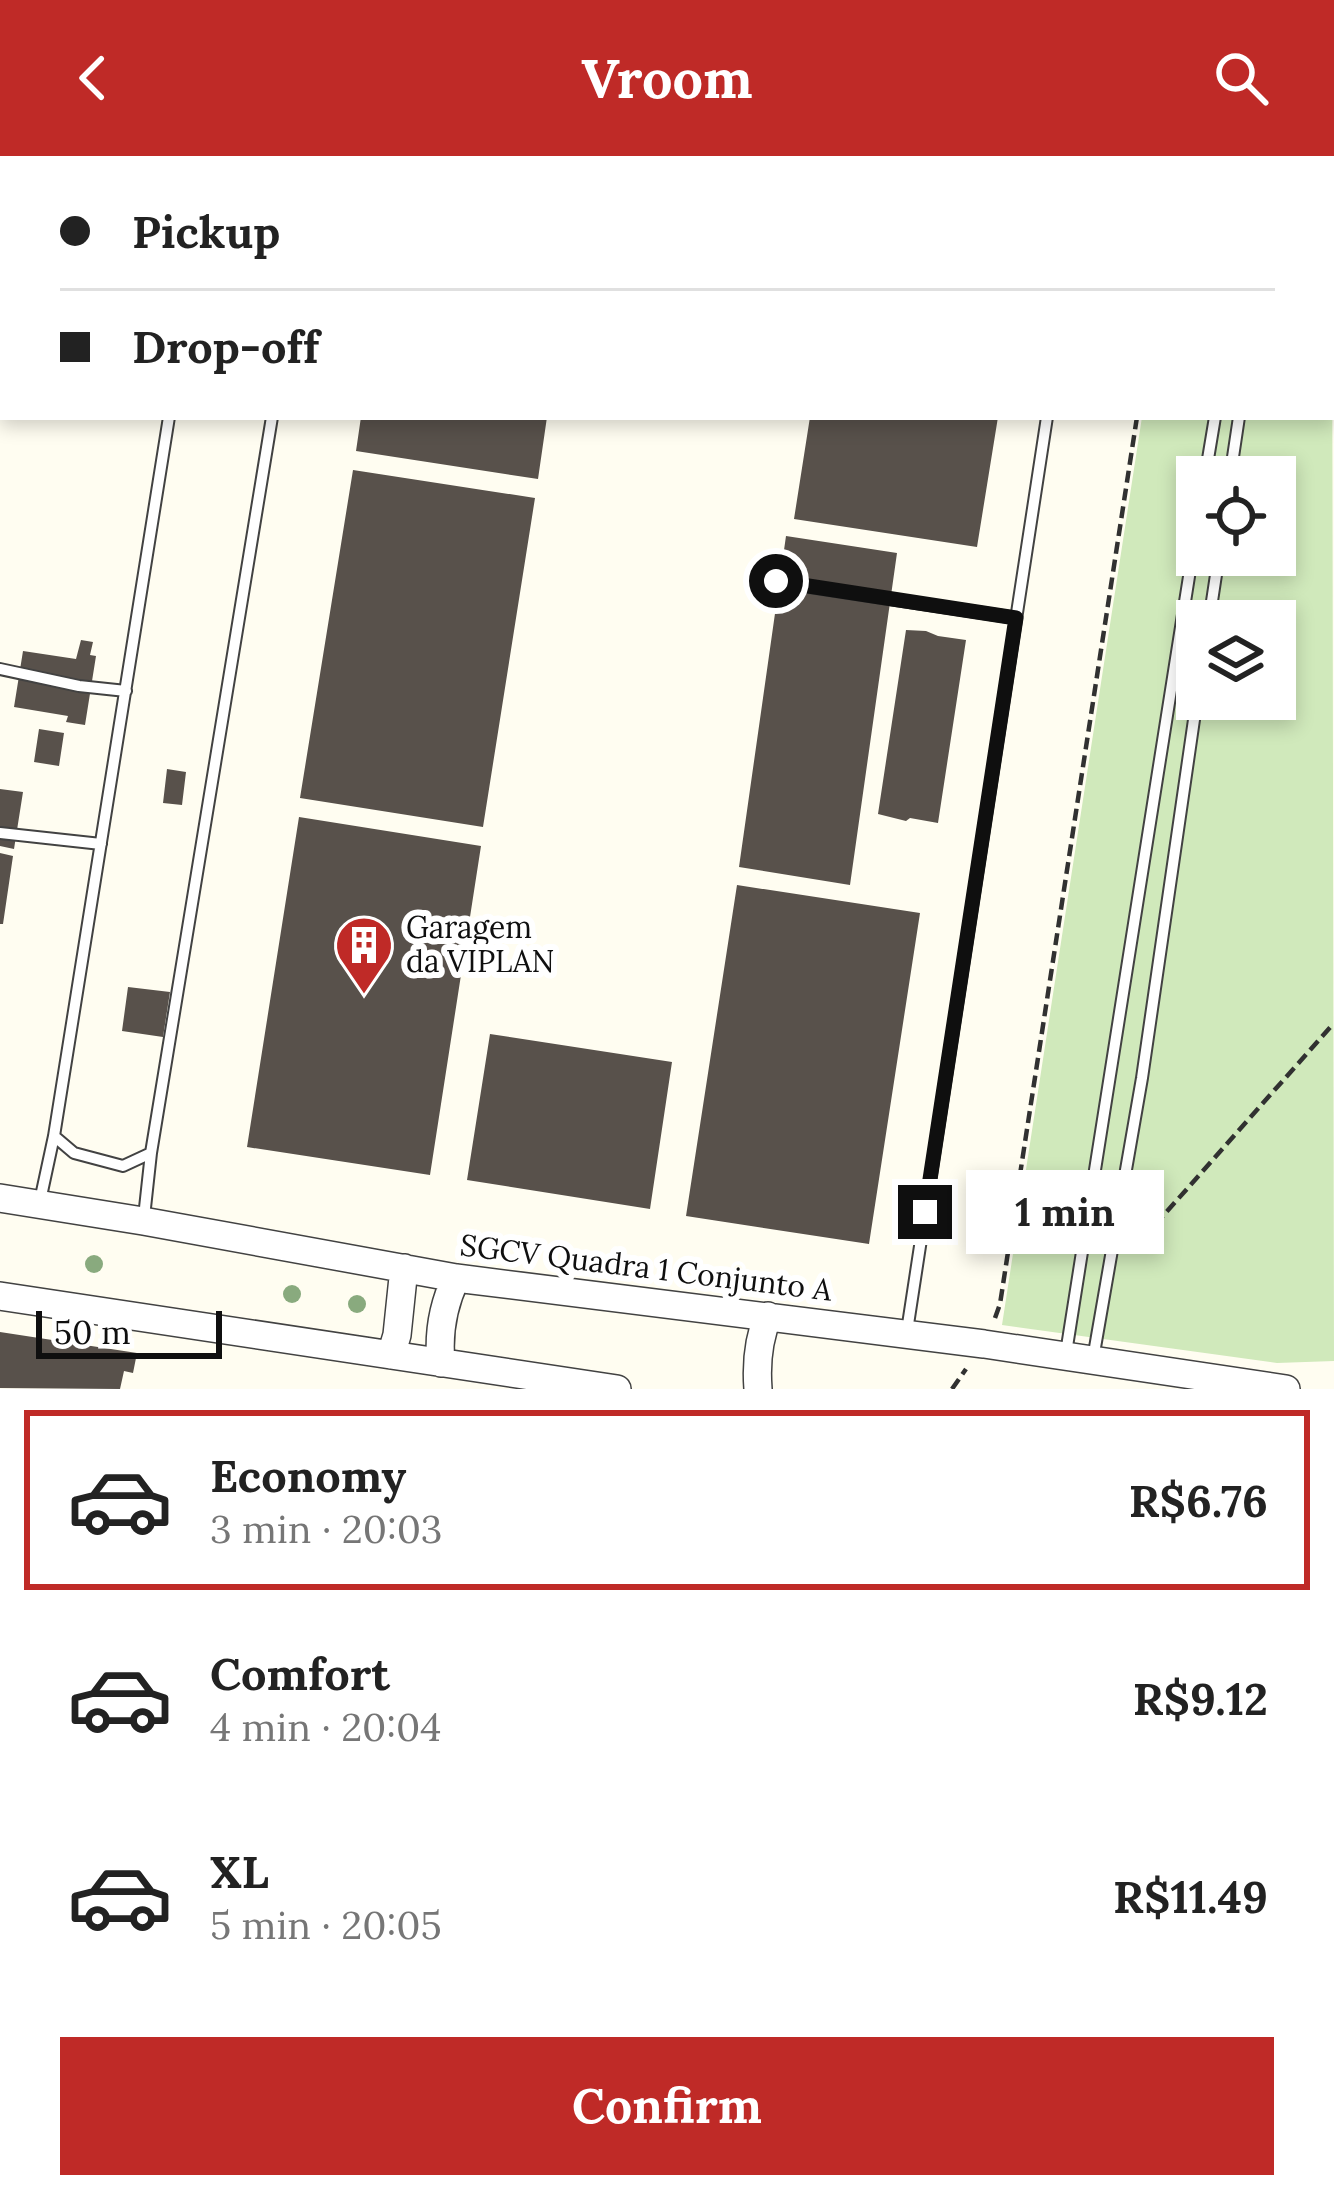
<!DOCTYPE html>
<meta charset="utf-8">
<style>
body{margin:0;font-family:Lora,serif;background:#f6f6f6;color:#222;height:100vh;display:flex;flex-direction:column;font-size:45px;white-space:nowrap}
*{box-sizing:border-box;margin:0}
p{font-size:39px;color:#767676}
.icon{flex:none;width:66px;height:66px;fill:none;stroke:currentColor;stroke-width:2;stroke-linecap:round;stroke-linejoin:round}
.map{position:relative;height:1233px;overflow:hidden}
.details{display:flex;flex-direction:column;background:#fff;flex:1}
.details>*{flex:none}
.top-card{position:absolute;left:0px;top:0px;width:1335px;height:264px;box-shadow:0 6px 18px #0003;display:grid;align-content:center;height:264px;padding:0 60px;background:#fff}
.buttons{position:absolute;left:1176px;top:300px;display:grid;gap:24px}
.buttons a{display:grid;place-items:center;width:120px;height:120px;border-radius:0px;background:#fff;box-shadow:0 6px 18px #0003;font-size:60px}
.scale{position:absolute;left:36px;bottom:30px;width:186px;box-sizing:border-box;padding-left:12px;border:6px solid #0f0f0f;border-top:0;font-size:33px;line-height:42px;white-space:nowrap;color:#0f0f0f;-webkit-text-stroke:9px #fff;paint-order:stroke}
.end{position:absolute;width:54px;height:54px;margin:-27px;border:15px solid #0f0f0f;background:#fff;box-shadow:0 0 0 6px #fff}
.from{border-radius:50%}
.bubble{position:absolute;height:84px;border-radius:0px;background:#fff;box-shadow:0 6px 18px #0003;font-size:39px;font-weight:800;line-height:84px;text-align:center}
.top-card b{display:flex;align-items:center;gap:42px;height:114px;font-size:45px}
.top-card b+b{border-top:3px solid #e0e0e0}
.top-card i{width:30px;height:30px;background:#222}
ul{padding:21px 0 0;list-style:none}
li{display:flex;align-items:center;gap:36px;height:180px;margin:0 24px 18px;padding:0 36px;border:6px solid transparent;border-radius:0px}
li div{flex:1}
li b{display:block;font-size:45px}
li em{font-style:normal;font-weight:800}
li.active{border-color:#bf2a27}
li>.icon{width:108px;height:108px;stroke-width:1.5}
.button{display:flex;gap:24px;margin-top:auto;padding:24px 60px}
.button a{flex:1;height:138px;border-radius:0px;background:#bf2a27;color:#fff;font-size:48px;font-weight:800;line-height:138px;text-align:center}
header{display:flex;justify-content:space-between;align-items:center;height:156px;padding:0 60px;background:#bf2a27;color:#fff;font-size:54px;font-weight:800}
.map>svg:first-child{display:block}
.green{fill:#d0e9bb;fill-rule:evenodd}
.building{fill:#58514b}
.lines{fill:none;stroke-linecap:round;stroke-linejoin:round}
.service-casing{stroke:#424242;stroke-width:14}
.tertiary-casing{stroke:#424242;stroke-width:30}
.path{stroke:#313131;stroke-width:4.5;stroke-dasharray:12 6;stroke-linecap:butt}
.service{stroke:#fff;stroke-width:10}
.tertiary{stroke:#fff;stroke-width:27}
.tree{fill:#89aa7e}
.route{stroke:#0f0f0f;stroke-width:15}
.labels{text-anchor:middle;stroke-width:12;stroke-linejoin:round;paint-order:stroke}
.poi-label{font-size:30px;fill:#0f0f0f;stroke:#fff;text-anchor:start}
.street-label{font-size:30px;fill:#0f0f0f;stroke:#fff}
</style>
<header><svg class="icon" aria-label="back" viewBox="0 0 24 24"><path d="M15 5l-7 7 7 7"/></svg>Vroom<svg class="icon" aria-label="search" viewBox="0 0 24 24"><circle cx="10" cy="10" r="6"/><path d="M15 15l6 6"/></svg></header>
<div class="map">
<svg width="1334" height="1233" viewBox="0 0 1334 1233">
<rect width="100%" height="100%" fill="#fffdf1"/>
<path class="green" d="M1332 55 1334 1205 1277 1207 1002 1169 1142 261H1332ZM1197 321H1275V399H1197ZM1197 465H1275V543H1197Z"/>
<path class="building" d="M361 261H547L538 323 356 295Z
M810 261H998L977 391 794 363Z
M353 314 535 342 483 671 300 642Z
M786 380 897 397 850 729 739 711Z
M906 474 926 475 938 480 966 484 938 667 910 662 906 665 878 658Z
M81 484 93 486 90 499 96 500 85 569 66 566 68 560 14 551 23 495 76 503Z
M39 573 64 577 59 610 34 606Z
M167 613 186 616 182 649 163 647Z
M0 633 23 636 14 693 0 690Z
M299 661 481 690 430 1019 247 991Z
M0 697 13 700 3 768H0Z
M737 729 920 757 869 1088 686 1060Z
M128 831 170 836 163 881 122 875Z
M490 878 672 906 650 1053 467 1024Z
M0 1176 137 1197 133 1217 124 1215 120 1233 0 1232Z"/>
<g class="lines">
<defs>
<path id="service" d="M210 3 211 0
M314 3V0
M1205 321 1215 261
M1230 321 1239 261
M776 426 1016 462
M1209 465 1219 399
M0 513 79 530 126 535
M0 677 101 688
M54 980 74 997 123 1010 151 997
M40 1045 54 980 169 261
M144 1061 151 997 272 261
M907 1175 1047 261
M1066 1197 1197 370
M1093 1203 1142 922 1197 543"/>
<path id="tertiary" d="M1071 0 1087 3 1088 0
M1332 45 1334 46
M0 1042 143 1065 456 1122 984 1188 1286 1233
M0 1140 617 1233
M391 1199 397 1179 404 1112
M441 1207C438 1177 443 1149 456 1122
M758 1233C756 1207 758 1184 768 1160"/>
</defs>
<use href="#service" class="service-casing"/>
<use href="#tertiary" class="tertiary-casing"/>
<path class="path" d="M1179 3 1180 0
M1332 237 1334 239
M1131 1096 1334 867
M995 1162 1000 1148 1137 261
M952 1233 966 1213"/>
<use href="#service" class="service"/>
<use href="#tertiary" class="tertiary"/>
</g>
<g class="tree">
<circle cx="94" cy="1108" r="9"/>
<circle cx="292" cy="1138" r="9"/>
<circle cx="357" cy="1148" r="9"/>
</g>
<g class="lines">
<path class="route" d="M776 425 1016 462 925 1056"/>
</g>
<defs>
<symbol id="building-pin" viewBox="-11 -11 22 30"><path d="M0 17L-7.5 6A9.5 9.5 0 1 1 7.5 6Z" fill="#bf2a27" stroke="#fff"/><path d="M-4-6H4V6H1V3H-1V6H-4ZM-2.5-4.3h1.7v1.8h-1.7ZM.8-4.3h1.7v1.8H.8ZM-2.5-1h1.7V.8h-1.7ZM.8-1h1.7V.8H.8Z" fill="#fff"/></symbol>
</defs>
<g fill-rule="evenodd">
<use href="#building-pin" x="331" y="756" width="66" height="90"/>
</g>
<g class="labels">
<g class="poi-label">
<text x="406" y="782">Garagem<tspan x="406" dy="34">da VIPLAN</tspan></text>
</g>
<g class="street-label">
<text transform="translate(646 1112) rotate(7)" y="10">SGCV Quadra 1 Conjunto A</text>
</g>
</g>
</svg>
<div class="buttons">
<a><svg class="icon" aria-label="locate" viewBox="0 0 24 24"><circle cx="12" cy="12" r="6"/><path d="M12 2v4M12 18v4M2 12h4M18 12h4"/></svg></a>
<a><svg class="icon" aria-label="layers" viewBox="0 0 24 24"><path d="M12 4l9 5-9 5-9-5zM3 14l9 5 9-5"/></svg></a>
</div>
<div class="scale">50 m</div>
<i class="end from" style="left:776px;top:425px"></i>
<i class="end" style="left:925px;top:1056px"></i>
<div class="bubble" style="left:966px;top:1014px;width:198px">1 min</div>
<div class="top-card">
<b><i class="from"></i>Pickup</b>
<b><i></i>Drop-off</b>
</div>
</div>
<section class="details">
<ul>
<li class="active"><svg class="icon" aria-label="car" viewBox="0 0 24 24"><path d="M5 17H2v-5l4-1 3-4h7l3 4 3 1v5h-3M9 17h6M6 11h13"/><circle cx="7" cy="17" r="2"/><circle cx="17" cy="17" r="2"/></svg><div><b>Economy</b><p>3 min · 20:03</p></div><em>R$6.76</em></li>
<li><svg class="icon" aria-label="car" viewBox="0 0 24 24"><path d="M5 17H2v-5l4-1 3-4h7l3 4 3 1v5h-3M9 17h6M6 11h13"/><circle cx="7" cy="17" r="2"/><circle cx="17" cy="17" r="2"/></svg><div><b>Comfort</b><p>4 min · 20:04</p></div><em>R$9.12</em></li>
<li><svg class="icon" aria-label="car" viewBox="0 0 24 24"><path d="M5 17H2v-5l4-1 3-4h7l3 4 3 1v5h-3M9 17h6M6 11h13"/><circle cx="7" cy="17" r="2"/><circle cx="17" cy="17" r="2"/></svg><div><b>XL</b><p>5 min · 20:05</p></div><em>R$11.49</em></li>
</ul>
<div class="button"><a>Confirm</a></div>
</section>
